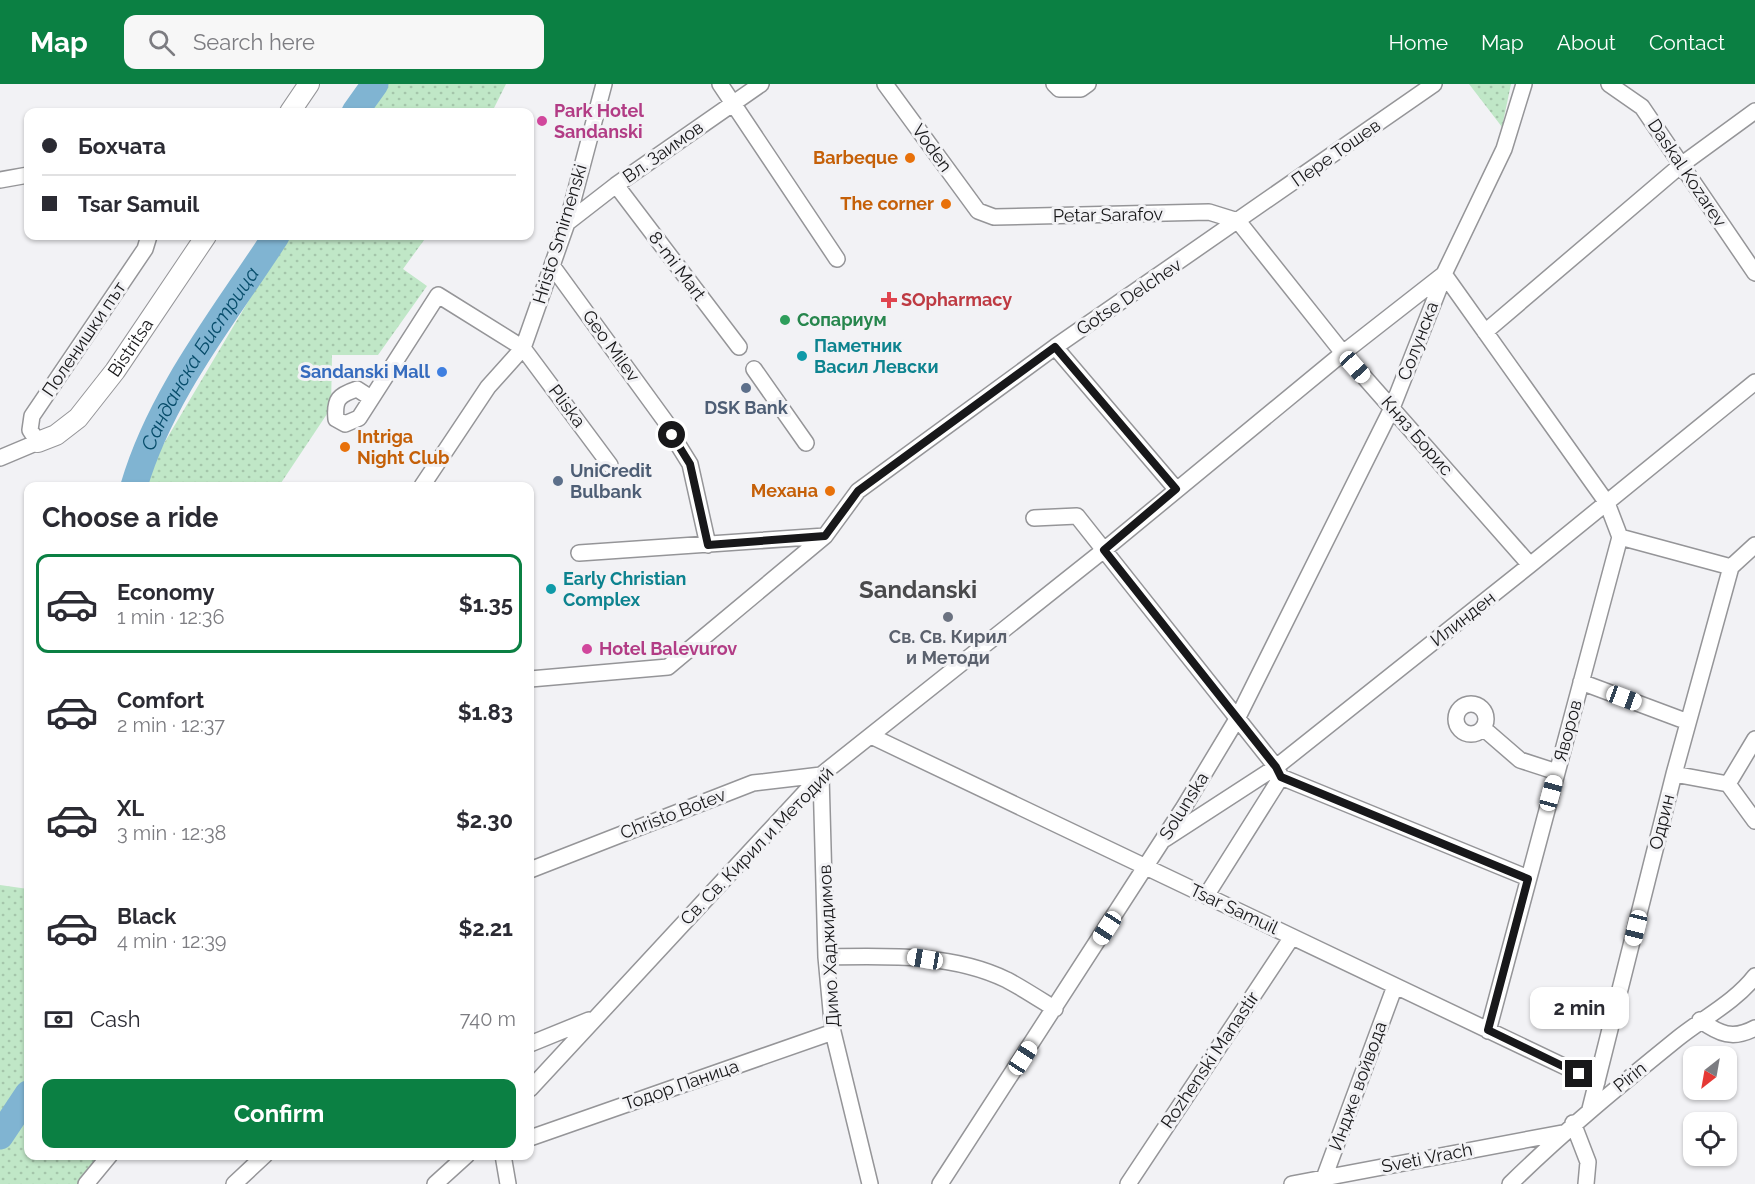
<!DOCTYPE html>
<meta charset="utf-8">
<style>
body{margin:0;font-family:Raleway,sans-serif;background:#f7f7f7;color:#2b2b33;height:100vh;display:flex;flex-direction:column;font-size:22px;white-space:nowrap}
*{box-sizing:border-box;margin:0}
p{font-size:20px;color:#7c7c81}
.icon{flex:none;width:33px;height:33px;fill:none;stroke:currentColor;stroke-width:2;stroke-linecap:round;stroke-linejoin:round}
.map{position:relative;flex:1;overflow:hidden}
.panel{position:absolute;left:24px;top:398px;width:510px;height:678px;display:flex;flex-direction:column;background:#fff;border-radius:12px;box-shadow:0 2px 4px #0004}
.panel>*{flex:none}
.banner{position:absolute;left:24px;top:24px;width:510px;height:132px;border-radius:12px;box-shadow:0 2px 4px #0004;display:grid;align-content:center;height:132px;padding:0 18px;background:#fff}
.needle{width:39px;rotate:211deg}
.fabs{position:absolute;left:1683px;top:962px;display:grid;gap:12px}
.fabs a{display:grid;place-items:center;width:54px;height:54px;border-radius:12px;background:#fff;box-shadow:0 2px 4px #0004;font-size:30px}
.end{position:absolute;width:27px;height:27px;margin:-14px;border:8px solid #18181a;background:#fff;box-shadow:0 0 0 3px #fff}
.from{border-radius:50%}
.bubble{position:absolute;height:42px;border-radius:12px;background:#fff;box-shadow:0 2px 4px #0004;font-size:20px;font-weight:700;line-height:42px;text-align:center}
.car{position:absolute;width:18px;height:36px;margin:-18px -9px;border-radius:8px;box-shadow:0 0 4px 2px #0007;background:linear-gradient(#fff 24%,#345 0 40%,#fff 0 76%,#345 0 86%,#fff 0)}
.banner b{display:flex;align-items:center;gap:21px;height:57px;font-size:22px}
.banner b+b{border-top:2px solid #e1e1e2}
.banner i{width:15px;height:15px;background:#2b2b33}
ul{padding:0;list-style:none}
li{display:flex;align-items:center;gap:18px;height:99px;margin:0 12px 9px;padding:0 6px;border:3px solid transparent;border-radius:12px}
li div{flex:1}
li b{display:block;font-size:22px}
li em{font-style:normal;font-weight:700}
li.on{border-color:#0b8043}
li>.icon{width:54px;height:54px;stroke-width:1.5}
h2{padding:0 18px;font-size:27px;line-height:72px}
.pay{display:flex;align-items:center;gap:15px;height:66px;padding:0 18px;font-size:22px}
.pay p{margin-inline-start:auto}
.primary-button{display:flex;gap:12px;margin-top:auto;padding:12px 18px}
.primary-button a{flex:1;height:69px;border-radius:12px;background:#0b8043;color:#fff;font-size:24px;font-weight:700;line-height:69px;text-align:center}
header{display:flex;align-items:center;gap:36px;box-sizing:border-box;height:84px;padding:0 30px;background:#0b8043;color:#fff}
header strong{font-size:28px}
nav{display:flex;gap:33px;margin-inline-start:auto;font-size:21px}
.search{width:420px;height:54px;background:#f7f7f7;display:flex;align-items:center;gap:15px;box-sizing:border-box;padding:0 21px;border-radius:12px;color:#7c7c81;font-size:22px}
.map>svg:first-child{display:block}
.park{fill:url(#park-dots)}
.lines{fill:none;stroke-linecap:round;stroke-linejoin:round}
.river{stroke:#80b4d2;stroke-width:27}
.minor-casing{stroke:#959598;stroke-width:18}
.tertiary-casing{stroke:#959598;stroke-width:22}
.minor{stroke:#fff;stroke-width:15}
.tertiary{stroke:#fff;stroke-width:20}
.route{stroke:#18181a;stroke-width:8}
.hotel-dot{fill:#d1479c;stroke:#f2f2f5;stroke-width:2}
.food-dot{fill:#e8710a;stroke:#f2f2f5;stroke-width:2}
.health-dot{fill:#e0444e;stroke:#f2f2f5;stroke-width:2}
.leisure-dot{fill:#2e9e5b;stroke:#f2f2f5;stroke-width:2}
.culture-dot{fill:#0f9aa8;stroke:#f2f2f5;stroke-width:2}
.shop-dot{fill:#3f7fe0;stroke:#f2f2f5;stroke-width:2}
.service-dot{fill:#5c6f8a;stroke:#f2f2f5;stroke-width:2}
.worship-dot{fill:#6b7280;stroke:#f2f2f5;stroke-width:2}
.labels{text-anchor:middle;stroke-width:6;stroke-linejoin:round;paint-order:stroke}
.hotel-label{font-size:18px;font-weight:bold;fill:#b23c85;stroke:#f2f2f5;text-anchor:start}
.street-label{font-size:18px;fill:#18181a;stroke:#f2f2f5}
.food-label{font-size:18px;font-weight:bold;fill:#c56008;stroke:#f2f2f5;text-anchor:end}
.health-label{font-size:18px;font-weight:bold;fill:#be3a42;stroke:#f2f2f5;text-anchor:start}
.leisure-label{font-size:18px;font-weight:bold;fill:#27864d;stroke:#f2f2f5;text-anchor:start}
.culture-label{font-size:18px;font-weight:bold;fill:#0d838f;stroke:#f2f2f5;text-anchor:start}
.shop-label{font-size:18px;font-weight:bold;fill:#366cbe;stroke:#f2f2f5;text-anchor:end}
.service-label{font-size:18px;font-weight:bold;fill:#4e5e75;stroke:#f2f2f5}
.worship-label{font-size:18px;font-weight:bold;fill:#5b616d;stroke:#f2f2f5}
.water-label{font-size:20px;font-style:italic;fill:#074d6b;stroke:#f2f2f5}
.district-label{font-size:24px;font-weight:bold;fill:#49494b;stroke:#f2f2f5}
</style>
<header>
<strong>Map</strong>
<div class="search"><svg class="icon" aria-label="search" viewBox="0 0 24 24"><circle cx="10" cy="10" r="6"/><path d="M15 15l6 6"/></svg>Search here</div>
<nav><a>Home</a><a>Map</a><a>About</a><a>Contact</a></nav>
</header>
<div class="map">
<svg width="1755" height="1100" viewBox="0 0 1755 1100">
<defs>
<pattern id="park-dots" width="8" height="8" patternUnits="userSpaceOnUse" patternTransform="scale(1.5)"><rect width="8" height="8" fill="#c0e7c7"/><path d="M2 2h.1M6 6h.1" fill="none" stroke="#a4c5aa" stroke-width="1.8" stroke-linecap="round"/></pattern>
</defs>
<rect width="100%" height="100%" fill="#f2f2f5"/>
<path class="park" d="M385 0H506L492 28H365Z
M1469 0H1511L1502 43Z
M287 152H427L403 185 427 202 378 271H332L331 324 279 402H144L147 388Z
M0 801 28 805V1071H110L86 1100H0Z"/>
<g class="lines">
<g class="river">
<path d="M355 28 375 0"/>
<path id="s1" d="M134 402C161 310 225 231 276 152"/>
<path d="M0 1052 28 1010"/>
</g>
<defs>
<path id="minor" d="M720 0 837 175
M885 0 978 127 994 133 1209 128 1238 137
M1054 0 1059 5H1081L1088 0
M1609 0 1642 23 1755 189
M0 96 28 91
M616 101 739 263
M1238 137 1343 269 1530 481
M567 139 616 101 761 0
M553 183 668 341
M1444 190 1607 419 1620 453
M1485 248 1681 81 1755 27
M1055 263 1176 405
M754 285 806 359
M371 314 357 305C339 311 334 315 336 335L345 340 359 334 438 211 523 264 610 381
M672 351 690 380 708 461
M0 374 38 358 30 346 32 332 145 165 149 152
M422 402 488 303 523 264 567 139 604 0
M1034 434 1077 432 1276 683 1281 693 1528 794
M1620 453 1731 483
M579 469 825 452
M530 595 668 583 825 452 858 407 1055 263 1434 0
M1581 598 1688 638
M1456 635a15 15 0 1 1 30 0a15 15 0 1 1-30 0Z
M1483 644 1520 676 1557 688
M871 652 1597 998
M1674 690 1728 700 1755 737
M1728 700 1755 655
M1165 755 1276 683 1530 481 1755 298
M530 786 753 699 821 691 826 873 833 948 870 1100
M1206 812 1281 693
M826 873C885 872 952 869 1007 896 1024 905 1039 915 1055 925
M1700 936C1719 950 1733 956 1755 944
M1488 947 1620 453
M530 960 589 936
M530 1005 821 691 1104 466 1343 269 1444 190 1504 65 1524 0
M1590 1025 1674 690 1731 483 1755 461
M1573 1039 1588 1078 1586 1100
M530 1054 833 948
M503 1071 508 1100
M86 1100 110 1071
M234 1100 265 1071
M435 1100 467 1071
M940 1100 1184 723 1237 635 1392 324 1444 192
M1128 1100 1292 853
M1292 1100 1562 1049
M1319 1100 1324 1094 1395 902
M1510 1100C1563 1048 1619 1002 1677 955 1703 934 1735 918 1755 892"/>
<g id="tertiary">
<path d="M290 28 309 0"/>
<path id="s2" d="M38 358 56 351 78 334 115 287 206 152"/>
</g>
</defs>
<use href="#minor" class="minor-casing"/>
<use href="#tertiary" class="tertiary-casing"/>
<use href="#minor" class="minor"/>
<use href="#tertiary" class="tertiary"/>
</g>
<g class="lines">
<path class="route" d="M672 351 690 380 708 461 825 452 858 407 1055 263 1176 405 1104 466 1276 683 1281 693 1528 795 1488 946 1579 990"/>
</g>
<g class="hotel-dot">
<circle cx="542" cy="37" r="6"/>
<circle cx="587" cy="565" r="6"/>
</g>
<g class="food-dot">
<circle cx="910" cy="74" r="6"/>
<circle cx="946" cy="120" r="6"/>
<circle cx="345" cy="363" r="6"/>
<circle cx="830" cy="407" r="6"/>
</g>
<path class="health-dot" d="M886 207h6v6h6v6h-6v6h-6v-6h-6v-6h6z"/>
<circle class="leisure-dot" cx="785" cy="236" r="6"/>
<g class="culture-dot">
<circle cx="802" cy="272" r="6"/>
<circle cx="551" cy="505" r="6"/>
</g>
<circle class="shop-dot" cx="442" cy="288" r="6"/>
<g class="service-dot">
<circle cx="746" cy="304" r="6"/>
<circle cx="558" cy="397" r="6"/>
</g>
<circle class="worship-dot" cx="948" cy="533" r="6"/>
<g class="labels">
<g class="hotel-label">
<text x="554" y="33">Park Hotel<tspan x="554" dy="21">Sandanski</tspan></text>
<text x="599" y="571">Hotel Balevurov</text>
</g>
<g class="street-label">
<text transform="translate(932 64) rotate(54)" y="6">Voden</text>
<text transform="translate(663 68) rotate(-35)" y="6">Вл. Заимов</text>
<text transform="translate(1336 69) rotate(-35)" y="6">Пере Тошев</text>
<text transform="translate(1687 89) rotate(56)" y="6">Daskal Kozarev</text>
<text transform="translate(1108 131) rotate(-1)" y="6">Petar Sarafov</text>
<text transform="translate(560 150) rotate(-73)" y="6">Hristo Smirnenski</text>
<text transform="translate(677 182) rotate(53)" y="6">8-mi Mart</text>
<text transform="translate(1129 213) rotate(-34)" y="6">Gotse Delchev</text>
<text transform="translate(84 255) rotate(-56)" y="6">Поленишки път</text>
<text transform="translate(1418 257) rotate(-69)" y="6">Солунска</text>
<text transform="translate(611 262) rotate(54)" y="6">Geo Milev</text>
<text dy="6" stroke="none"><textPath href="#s2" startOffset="135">Bistritsa</textPath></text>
<text transform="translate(567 322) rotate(53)" y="6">Pliska</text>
<text transform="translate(1417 352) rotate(49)" y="6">Княз Борис</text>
<text transform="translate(1463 535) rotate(-38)" y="6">Илинден</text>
<text transform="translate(1568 647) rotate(-75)" y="6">Яворов</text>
<text transform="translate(1184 722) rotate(-58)" y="6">Solunska</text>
<text transform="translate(673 730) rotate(-21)" y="6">Christo Botev</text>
<text transform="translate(1662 738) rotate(-76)" y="6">Одрин</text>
<text transform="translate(757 762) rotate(-46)" y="6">Св. Св. Кирил и Методий</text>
<text transform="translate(1234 825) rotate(25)" y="6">Tsar Samuil</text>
<text transform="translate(829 862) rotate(-93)" y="6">Димо Хаджидимов</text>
<text transform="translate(1210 976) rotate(-56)" y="6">Rozhenski Manastir</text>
<text transform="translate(1630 993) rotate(-39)" y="6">Pirin</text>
<text transform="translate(681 1001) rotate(-19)" y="6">Тодор Паница</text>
<text transform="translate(1358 1002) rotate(-70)" y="6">Индже войвода</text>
<text transform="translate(1427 1074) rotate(-11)" y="6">Sveti Vrach</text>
</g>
<g class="food-label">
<text x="898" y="80">Barbeque</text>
<text x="934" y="126">The corner</text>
<text x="357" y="359" text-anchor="start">Intriga<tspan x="357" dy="21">Night Club</tspan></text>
<text x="818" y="413">Механа</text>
</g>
<g class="health-label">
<text x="901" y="222">SOpharmacy</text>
</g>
<g class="leisure-label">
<text x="797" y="242">Сопариум</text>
</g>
<g class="culture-label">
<text x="814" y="268">Паметник<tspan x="814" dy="21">Васил Левски</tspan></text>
<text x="563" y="501">Early Christian<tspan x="563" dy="21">Complex</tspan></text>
</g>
<g class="shop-label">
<text x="430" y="294">Sandanski Mall</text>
</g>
<g class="service-label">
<text x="746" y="330">DSK Bank</text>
<text x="570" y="393" text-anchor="start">UniCredit<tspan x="570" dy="21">Bulbank</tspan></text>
</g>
<g class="worship-label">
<text x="948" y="559">Св. Св. Кирил<tspan x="948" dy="21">и Методи</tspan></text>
</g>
<g class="water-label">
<text dy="7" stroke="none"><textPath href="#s1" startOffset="144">Санданска Бистрица</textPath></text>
</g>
<g class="district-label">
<text x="918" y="514">Sandanski</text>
</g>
</g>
</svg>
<div class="fabs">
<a><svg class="needle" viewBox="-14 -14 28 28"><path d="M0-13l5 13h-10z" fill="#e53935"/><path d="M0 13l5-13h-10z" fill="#7c7c81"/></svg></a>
<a><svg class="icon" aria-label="locate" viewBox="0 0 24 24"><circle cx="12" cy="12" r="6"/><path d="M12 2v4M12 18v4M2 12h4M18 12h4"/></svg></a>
</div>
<i class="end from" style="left:672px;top:351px"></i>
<i class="end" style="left:1579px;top:990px"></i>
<div class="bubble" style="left:1530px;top:903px;width:99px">2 min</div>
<i class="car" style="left:1355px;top:283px;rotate:138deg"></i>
<i class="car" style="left:1624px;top:614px;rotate:110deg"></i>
<i class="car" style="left:1551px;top:709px;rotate:15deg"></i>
<i class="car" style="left:1107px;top:844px;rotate:213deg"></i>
<i class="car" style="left:1636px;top:844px;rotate:194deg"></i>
<i class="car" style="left:925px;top:875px;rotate:280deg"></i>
<i class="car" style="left:1023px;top:974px;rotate:33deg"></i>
<div class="banner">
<b><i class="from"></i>Бохчата</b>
<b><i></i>Tsar Samuil</b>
</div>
<section class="panel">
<h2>Choose a ride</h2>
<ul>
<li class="on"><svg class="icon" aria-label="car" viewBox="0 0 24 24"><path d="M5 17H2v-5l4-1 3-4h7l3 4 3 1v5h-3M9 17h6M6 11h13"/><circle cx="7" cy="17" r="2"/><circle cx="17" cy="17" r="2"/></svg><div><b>Economy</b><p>1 min · 12:36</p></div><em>$1.35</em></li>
<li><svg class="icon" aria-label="car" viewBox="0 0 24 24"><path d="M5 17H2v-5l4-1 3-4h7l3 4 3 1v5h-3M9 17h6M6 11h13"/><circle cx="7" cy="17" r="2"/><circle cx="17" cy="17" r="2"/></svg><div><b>Comfort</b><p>2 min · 12:37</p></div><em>$1.83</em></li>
<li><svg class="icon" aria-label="car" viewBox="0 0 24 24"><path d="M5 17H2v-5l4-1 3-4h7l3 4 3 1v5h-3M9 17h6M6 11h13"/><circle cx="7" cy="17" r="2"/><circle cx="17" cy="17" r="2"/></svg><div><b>XL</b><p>3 min · 12:38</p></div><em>$2.30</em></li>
<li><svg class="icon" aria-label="car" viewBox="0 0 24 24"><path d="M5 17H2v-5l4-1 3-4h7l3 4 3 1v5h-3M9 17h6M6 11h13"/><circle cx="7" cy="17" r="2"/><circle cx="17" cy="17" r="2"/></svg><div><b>Black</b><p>4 min · 12:39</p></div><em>$2.21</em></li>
</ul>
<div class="pay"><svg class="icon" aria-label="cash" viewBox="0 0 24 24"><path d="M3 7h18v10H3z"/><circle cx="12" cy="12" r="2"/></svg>Cash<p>740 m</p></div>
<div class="primary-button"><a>Confirm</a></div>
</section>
</div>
